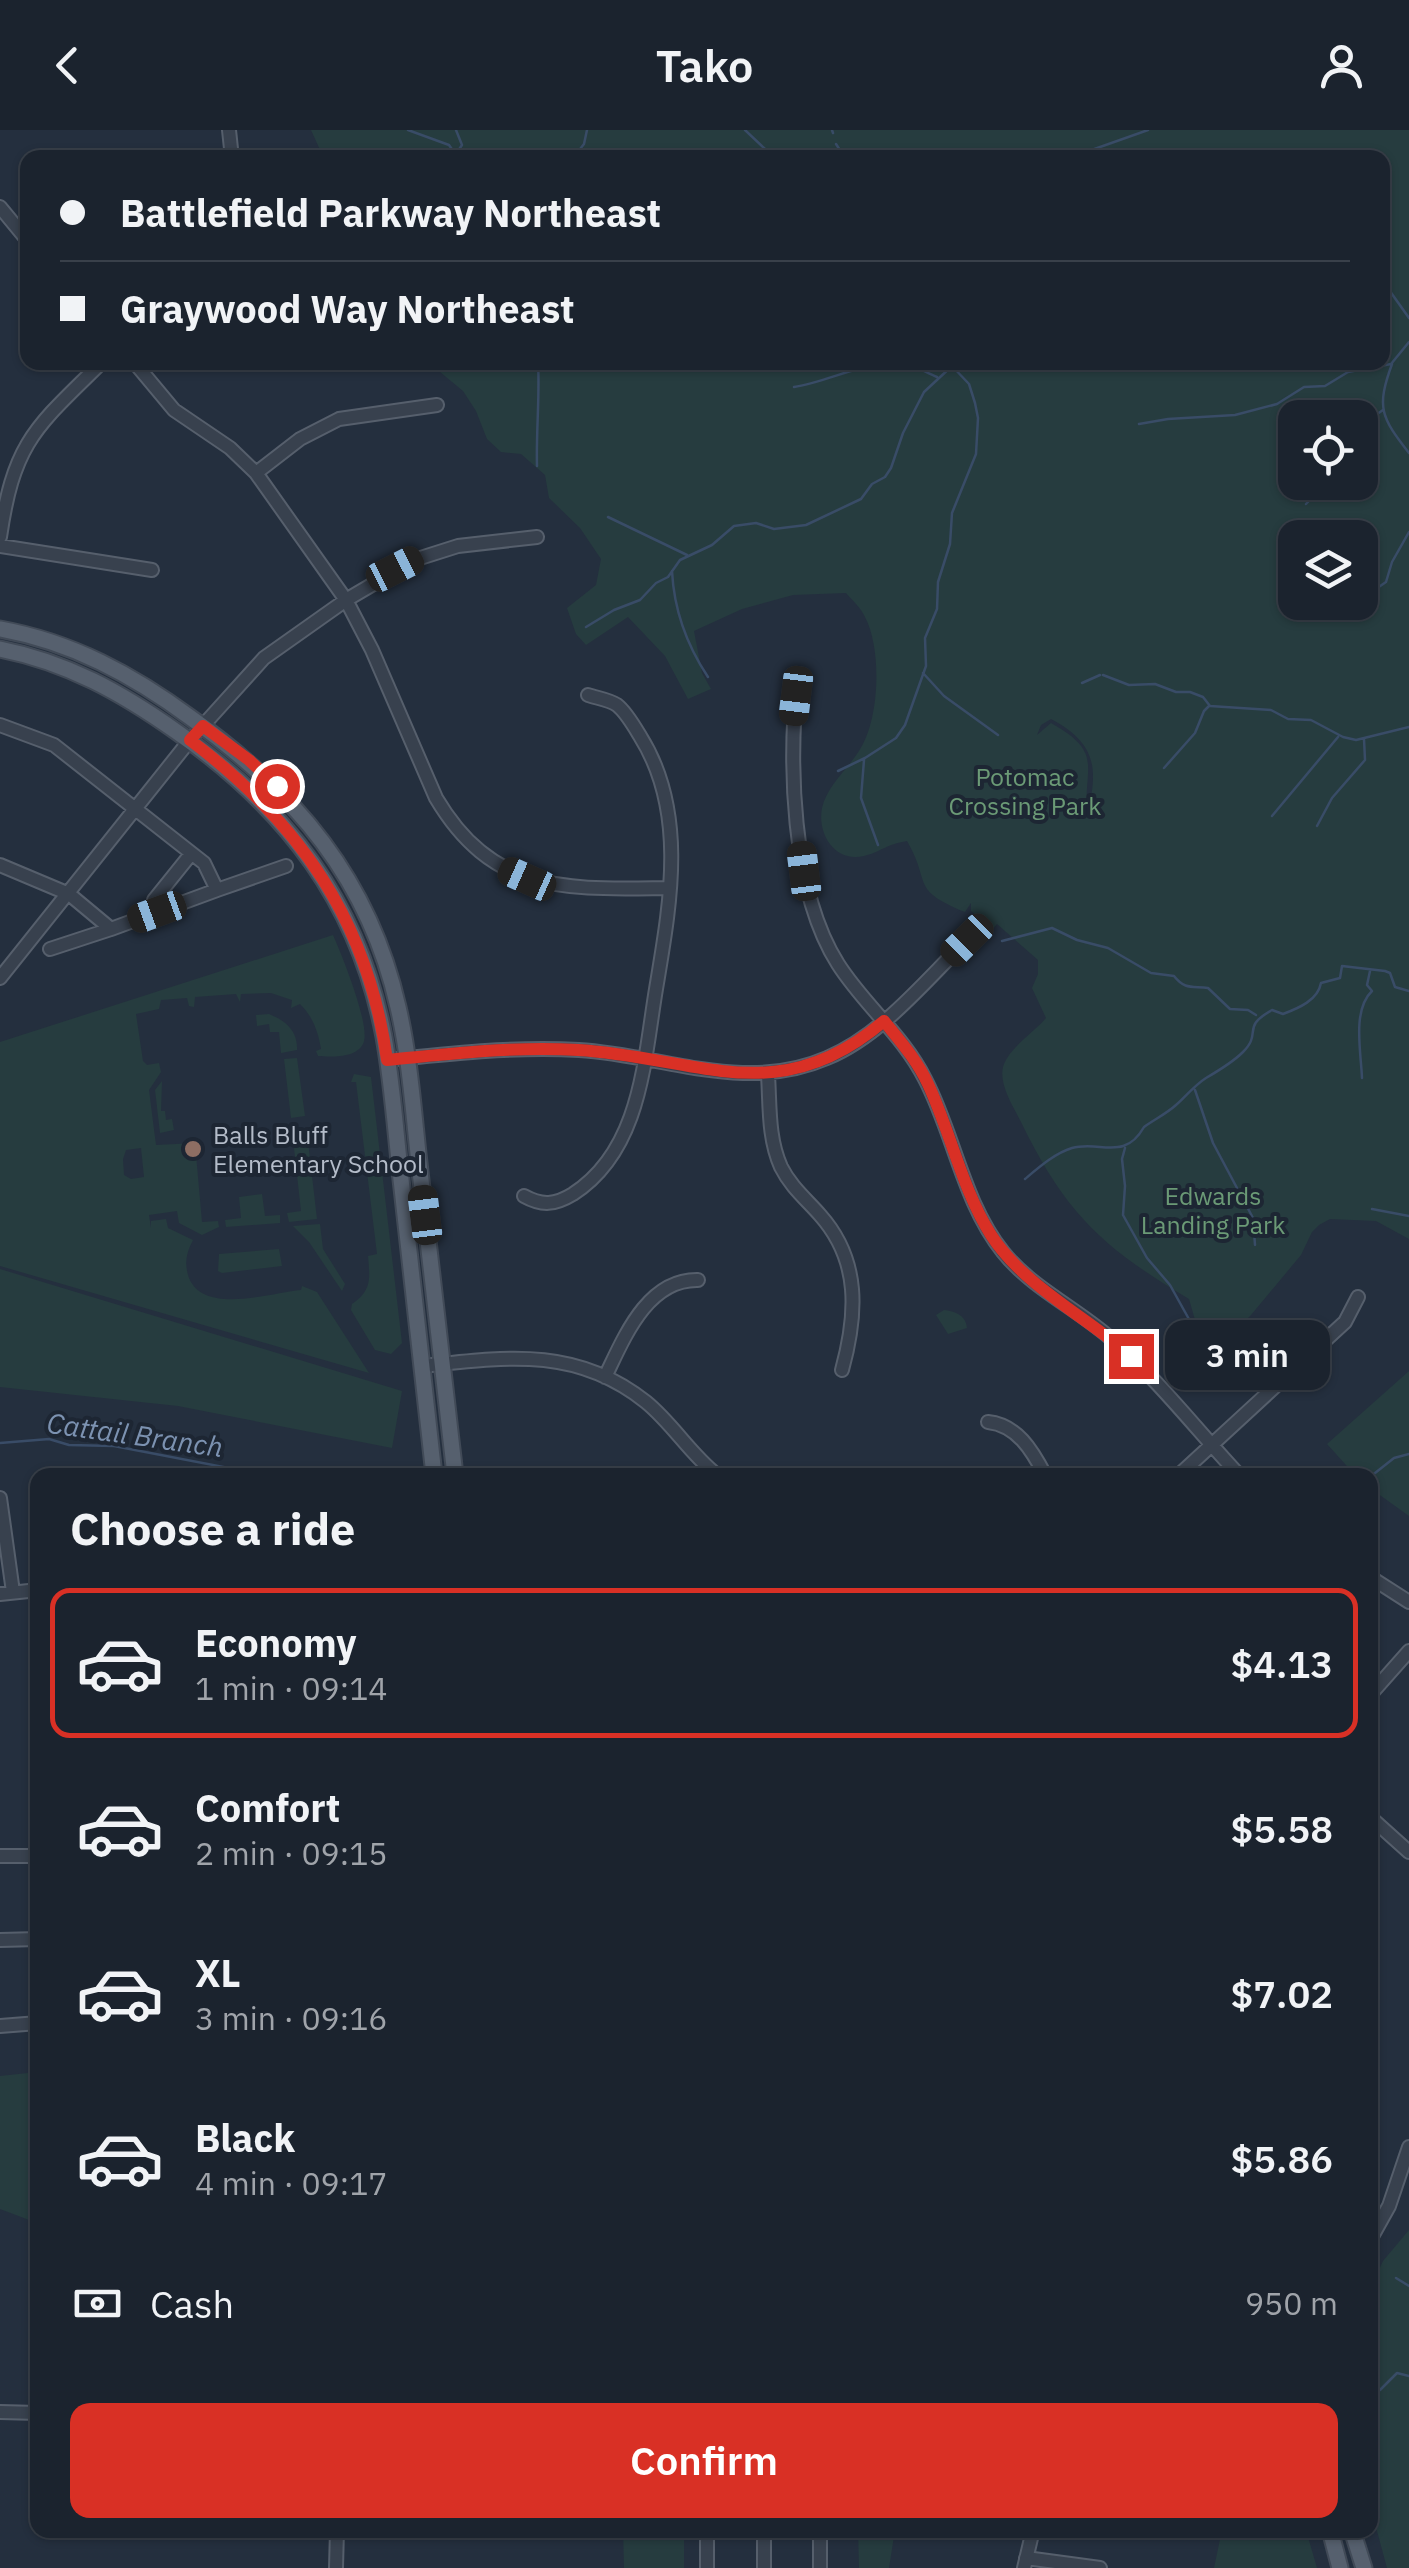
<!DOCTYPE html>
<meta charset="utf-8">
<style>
body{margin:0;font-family:"IBM Plex Sans",sans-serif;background:#242b36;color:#f1f3f6;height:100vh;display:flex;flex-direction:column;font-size:38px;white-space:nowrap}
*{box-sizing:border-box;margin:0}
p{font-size:32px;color:#a0a4aa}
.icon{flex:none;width:55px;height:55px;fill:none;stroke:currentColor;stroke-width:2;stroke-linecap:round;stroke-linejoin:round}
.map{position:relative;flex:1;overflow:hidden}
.details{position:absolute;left:30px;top:1338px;width:1348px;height:1070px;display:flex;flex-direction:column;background:#1b232e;border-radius:20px;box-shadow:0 2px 8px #0004,0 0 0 2px #39404a}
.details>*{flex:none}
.banner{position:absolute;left:20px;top:20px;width:1370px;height:220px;border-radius:20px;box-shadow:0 2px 8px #0004,0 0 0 2px #39404a;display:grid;align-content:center;height:220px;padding:0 40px;background:#1b232e}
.tools{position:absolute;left:1278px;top:270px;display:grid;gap:20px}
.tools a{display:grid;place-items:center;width:100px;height:100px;border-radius:20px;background:#1b232e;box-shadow:0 2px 8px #0004,0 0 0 2px #39404a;font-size:50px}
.end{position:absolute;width:45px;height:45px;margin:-22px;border:12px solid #d93025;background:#fff;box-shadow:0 0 0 5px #fff}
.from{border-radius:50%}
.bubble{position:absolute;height:70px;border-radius:20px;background:#1b232e;box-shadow:0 2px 8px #0004,0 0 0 2px #39404a;font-size:32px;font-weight:600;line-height:70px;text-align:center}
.car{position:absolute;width:30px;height:60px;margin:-30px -15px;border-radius:12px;box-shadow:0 0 8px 2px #0007;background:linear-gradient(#222 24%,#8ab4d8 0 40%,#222 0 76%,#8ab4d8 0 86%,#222 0)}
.banner b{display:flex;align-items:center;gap:35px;height:95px;font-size:38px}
.banner b+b{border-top:2px solid #39404a}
.banner i{width:25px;height:25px;background:#f1f3f6}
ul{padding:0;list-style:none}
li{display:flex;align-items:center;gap:30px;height:150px;margin:0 20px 15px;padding:0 20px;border:5px solid transparent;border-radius:20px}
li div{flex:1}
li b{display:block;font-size:38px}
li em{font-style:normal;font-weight:600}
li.selected{border-color:#d93025}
li>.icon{width:90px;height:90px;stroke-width:1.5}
h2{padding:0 40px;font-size:45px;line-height:120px}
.pay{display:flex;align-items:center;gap:25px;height:110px;padding:0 40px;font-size:38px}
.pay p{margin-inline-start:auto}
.cta{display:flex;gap:20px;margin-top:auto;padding:20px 40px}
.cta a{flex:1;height:115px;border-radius:20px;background:#d93025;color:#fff;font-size:40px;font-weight:600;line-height:115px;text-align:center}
header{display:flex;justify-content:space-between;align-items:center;height:130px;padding:0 40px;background:#1b232e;font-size:45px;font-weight:600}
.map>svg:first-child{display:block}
.green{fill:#263c3f;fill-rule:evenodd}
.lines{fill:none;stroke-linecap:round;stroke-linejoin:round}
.stream{stroke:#394c67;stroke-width:2.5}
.minor-casing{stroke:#565f6c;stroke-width:16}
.major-casing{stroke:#414a57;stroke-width:19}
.minor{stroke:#38414e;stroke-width:12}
.major{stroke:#56606e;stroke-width:15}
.route{stroke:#d93025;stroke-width:12}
.education-dot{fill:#8d6e63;stroke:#1d2633;stroke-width:4}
.labels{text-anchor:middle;stroke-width:8;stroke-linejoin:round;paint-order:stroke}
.park-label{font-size:25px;fill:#6b9a76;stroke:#1d2633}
.poi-label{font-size:25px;fill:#b4bcc9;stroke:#1d2633;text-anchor:start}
.water-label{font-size:28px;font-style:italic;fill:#7c92b1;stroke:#1d2633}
</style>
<header><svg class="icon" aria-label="back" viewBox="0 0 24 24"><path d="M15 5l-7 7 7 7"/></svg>Tako<svg class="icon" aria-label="person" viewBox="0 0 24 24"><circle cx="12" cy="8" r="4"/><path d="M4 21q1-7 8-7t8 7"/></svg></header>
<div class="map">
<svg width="1409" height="2438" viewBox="0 0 1409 2438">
<rect width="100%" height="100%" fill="#242f3e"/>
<path class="green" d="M311 0H1409V1109L1376 1091 1330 1089 1319 1095 1312 1102 1301 1125 1251 1185 1235 1201 1218 1204 1195 1190 1189 1169C1102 1117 1066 1084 1021 992 1013 976 997 952 1004 934 1011 917 1034 902 1046 888L1032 858 1038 844V830L997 794 993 799 971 781V773L965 782C909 759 932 754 907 711 886 714 879 723 864 726 834 733 817 703 822 678 827 656 847 640 859 621 880 590 882 519 865 487 861 478 852 470 846 463L793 465 742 479 694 501 702 543 711 559 688 569 665 526 628 487 586 515 576 504 567 478 596 455 601 429 580 398 549 368 545 345 521 324 501 322 487 309 476 281 463 261 434 237 422 233 1382 232V28H340L321 22ZM1295 288H1360V352H1295ZM1295 408H1360V472H1295ZM1051 589C1096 613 1099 638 1087 685 1083 637 1105 623 1051 593L1037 605 1041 595Z
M333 805C341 823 372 898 363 914 356 928 332 927 318 926L316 921 321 919C318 901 313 887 300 874L291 878 292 870 271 863 241 864 240 872 236 864 195 867 194 877 189 876 187 868 161 870 159 879 136 884 143 931 147 935 159 933 161 942 149 960 156 1015 195 1013 202 1092 218 1091 219 1097 202 1105 179 1093 177 1081 149 1085 151 1098V1091L166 1089 168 1098 193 1110C186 1123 184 1134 189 1148 204 1185 270 1163 301 1160L302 1156 317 1162 369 1243 0 1136V912ZM141 1018 144 1047 131 1049 124 1045 123 1029 126 1020Z
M269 884C286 891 298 901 297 920L281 923 279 902H270L269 894 257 896 256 885Z
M297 928 305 986 291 988 284 929Z
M354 944 371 947 402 1213 391 1224 375 1220 351 1180 352 1174C372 1160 370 1149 368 1126L377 1124 356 952H351Z
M162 951 161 981H165L166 990 172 989 174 1000 160 1003 155 960Z
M301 999 307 1003 317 1089 289 1092 287 1083 301 1081 292 1000Z
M262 1064 265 1086 280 1085V1093L226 1097 225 1090 241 1088 239 1067Z
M320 1094 323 1119 345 1154 342 1161 309 1112 293 1096Z
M279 1119 282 1136 222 1143 218 1141 219 1124Z
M0 1139 402 1261 392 1318 178 1276 0 1257Z
M944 1180C954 1181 966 1185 967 1198L948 1204 936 1185Z
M1409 1241V1386L1370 1358V1345H1355L1327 1314Z
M37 1942H38L37 2093 0 2079V1946Z
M1409 2100V2438H1387L1370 2375V2158L1383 2131Z
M623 2400H684V2438H624Z
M858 2400H895L889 2438H859Z
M1222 2400H1306L1317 2438H1214Z"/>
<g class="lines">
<path class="stream" d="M408 0 449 15 458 28
M456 0 462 15 456 24
M745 0 765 19 782 28
M832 0 833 3
M836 14 845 28
M573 28 584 14 587 0
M813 28H824
M852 28 874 20 893 28
M1069 28 1148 0
M1382 150 1409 188
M1392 234C1376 278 1381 287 1409 323
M794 257C828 252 874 227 906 234 916 236 927 243 937 247
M1139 294 1168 289 1235 285 1277 274 1304 257 1325 256 1348 242 1391 234 1409 212
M1360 296 1383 280
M537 336C536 300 540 267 538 232
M1306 374 1327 352
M608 387 687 425
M672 441C674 480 686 514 708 547
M1360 470 1386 452 1392 432 1409 402
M1326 476C1337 484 1347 482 1358 472
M586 497 614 480 640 470 656 453 668 447 680 430 712 415 734 396 756 393 774 399 806 395 861 369 872 354 885 347 891 338 903 303 924 262 952 236
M923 543 944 566 998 605
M1103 545 1129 555 1155 554 1176 562H1190L1203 567 1210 576 1271 580 1288 589 1311 590 1343 607 1356 610 1409 597
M1082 553 1100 545
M864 630 861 668 878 715
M1164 638 1195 603 1204 581 1209 576
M838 641 865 628 896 608 905 595 926 536 925 508 937 479 938 452 950 414 952 383 976 324 978 288 975 273 969 254 952 236
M1272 686 1338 607
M1317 696 1332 668 1365 630 1364 609
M1002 811 1052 798 1077 810 1108 818 1151 843 1174 846C1185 860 1192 856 1208 858L1230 879 1248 880 1256 885
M1362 948C1361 922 1352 880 1372 861L1367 855 1370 841
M1195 960 1213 1013 1253 1088 1255 1115
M1125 1018 1122 1029 1125 1056 1123 1085 1147 1128 1170 1155 1190 1191 1221 1222
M1025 1049C1038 1038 1055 1023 1072 1018 1100 1010 1124 1032 1144 997 1155 989 1166 984 1176 975 1186 966 1195 955 1206 948 1218 941 1233 932 1243 922 1263 902 1240 898 1272 880L1283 884C1299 878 1318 870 1321 853L1340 848 1342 836 1385 841 1390 843 1395 857 1409 861
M1372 1079 1409 1086
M0 1313 49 1309 69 1315 114 1316 265 1345
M1370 1347 1394 1328 1409 1324
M1396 2148 1409 2156
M1370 2252 1380 2260 1397 2243 1409 2246"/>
<defs>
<path id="minor" d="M229 0 232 28
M0 77 28 111
M134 232 174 280 230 318 256 343 346 470 372 520 436 668C494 766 569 759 670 758
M256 343 300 309 339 289 437 275
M0 407C14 311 36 297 102 232
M0 416 152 440
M798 545C788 630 791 760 838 834 864 875 903 905 925 949 954 1004 963 1072 1003 1122 1031 1157 1074 1177 1109 1207 1157 1248 1196 1299 1239 1345
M0 595 54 615 204 733 217 760 286 736
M0 735 69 764 111 799 217 760
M157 782 154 770 191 724
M50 819 111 799
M0 848 190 610 264 528 346 470 414 430 458 416 537 407
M387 930C451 924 514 916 579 920 664 925 744 964 827 928 882 905 925 851 967 810
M768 945C770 976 768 1008 781 1037 791 1057 806 1069 820 1085 861 1131 857 1185 842 1240
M524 1066C542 1076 555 1075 573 1064 641 1020 644 931 656 859 670 775 688 682 640 606 634 596 626 582 617 575 610 570 597 568 588 565
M422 1236C505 1227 576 1216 646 1272 673 1294 690 1324 717 1345
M605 1247C624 1208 647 1149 698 1150
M988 1292C1017 1295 1032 1320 1045 1345
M1179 1345 1345 1192 1358 1167
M0 1368 13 1462
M1370 1447 1409 1472
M0 1464 38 1460
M1370 1565 1409 1521
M1370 1687 1409 1722
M0 1726H38
M0 1810 38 1809
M0 1896 38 1893
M1370 2110 1389 2076 1409 2017
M0 2282 38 2283
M707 2400V2438
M1026 2428 1100 2438
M336 2438 337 2400
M764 2438V2400
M820 2438V2400
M1024 2438 1033 2400"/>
<path id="major" d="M0 499C72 512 133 545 191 588 296 663 369 749 398 877 411 933 414 993 421 1050 432 1149 444 1247 455 1345
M0 519C67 532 122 563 177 602 287 679 359 773 384 907 393 957 396 1008 402 1058 413 1154 423 1249 434 1345
M1330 2400 1340 2438
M1352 2400 1364 2438"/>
</defs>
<use href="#minor" class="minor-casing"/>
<use href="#major" class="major-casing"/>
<use href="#minor" class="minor"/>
<use href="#major" class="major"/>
</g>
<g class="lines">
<path class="route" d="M277 656 249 630 203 596 190 610C300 693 368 791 387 930 451 924 514 916 578 920 697 927 778 982 884 891 900 911 917 930 928 954 951 1003 962 1059 991 1105 1024 1156 1085 1186 1131 1226"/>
</g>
<circle class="education-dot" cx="193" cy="1019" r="10"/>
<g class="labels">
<g class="park-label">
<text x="1025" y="656">Potomac<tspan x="1025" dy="29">Crossing Park</tspan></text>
<text x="1213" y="1075">Edwards<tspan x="1213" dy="29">Landing Park</tspan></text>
</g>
<g class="poi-label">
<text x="213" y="1014">Balls Bluff<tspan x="213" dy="29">Elementary School</tspan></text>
</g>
<g class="water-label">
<text transform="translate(135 1305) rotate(8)" y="10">Cattail Branch</text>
</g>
</g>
</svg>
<div class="tools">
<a><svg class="icon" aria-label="locate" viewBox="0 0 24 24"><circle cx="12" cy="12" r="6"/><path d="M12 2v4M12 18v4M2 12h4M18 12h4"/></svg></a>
<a><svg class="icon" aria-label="layers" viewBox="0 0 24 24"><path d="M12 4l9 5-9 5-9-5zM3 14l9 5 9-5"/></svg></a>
</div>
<i class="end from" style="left:277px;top:656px"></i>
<i class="end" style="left:1131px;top:1226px"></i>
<div class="bubble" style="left:1165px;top:1190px;width:165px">3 min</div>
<i class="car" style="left:395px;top:439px;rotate:63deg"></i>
<i class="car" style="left:796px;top:566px;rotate:187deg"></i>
<i class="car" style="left:804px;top:741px;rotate:353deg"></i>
<i class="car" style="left:527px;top:749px;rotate:294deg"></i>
<i class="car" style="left:157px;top:782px;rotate:250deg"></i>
<i class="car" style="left:967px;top:810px;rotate:225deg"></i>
<i class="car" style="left:425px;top:1085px;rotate:353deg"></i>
<div class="banner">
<b><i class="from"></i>Battlefield Parkway Northeast</b>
<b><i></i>Graywood Way Northeast</b>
</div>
<section class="details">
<h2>Choose a ride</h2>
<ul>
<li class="selected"><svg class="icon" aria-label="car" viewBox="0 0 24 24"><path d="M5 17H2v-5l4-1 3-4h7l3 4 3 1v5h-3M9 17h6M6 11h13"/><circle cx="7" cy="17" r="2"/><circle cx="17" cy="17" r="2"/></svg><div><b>Economy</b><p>1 min · 09:14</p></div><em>$4.13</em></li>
<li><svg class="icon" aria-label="car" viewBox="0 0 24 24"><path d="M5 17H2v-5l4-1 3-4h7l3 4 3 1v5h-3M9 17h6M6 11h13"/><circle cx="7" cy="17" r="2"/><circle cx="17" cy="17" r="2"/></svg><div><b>Comfort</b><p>2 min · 09:15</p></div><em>$5.58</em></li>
<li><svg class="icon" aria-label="car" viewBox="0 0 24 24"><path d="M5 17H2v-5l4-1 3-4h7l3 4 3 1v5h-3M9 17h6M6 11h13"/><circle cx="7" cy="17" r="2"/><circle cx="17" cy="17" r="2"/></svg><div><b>XL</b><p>3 min · 09:16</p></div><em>$7.02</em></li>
<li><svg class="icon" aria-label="car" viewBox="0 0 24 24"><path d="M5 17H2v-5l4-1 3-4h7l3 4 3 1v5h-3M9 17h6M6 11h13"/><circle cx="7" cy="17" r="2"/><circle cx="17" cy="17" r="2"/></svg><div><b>Black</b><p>4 min · 09:17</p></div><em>$5.86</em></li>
</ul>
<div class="pay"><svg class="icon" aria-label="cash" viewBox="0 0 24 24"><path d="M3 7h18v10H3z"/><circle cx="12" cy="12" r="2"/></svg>Cash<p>950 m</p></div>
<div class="cta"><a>Confirm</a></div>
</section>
</div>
